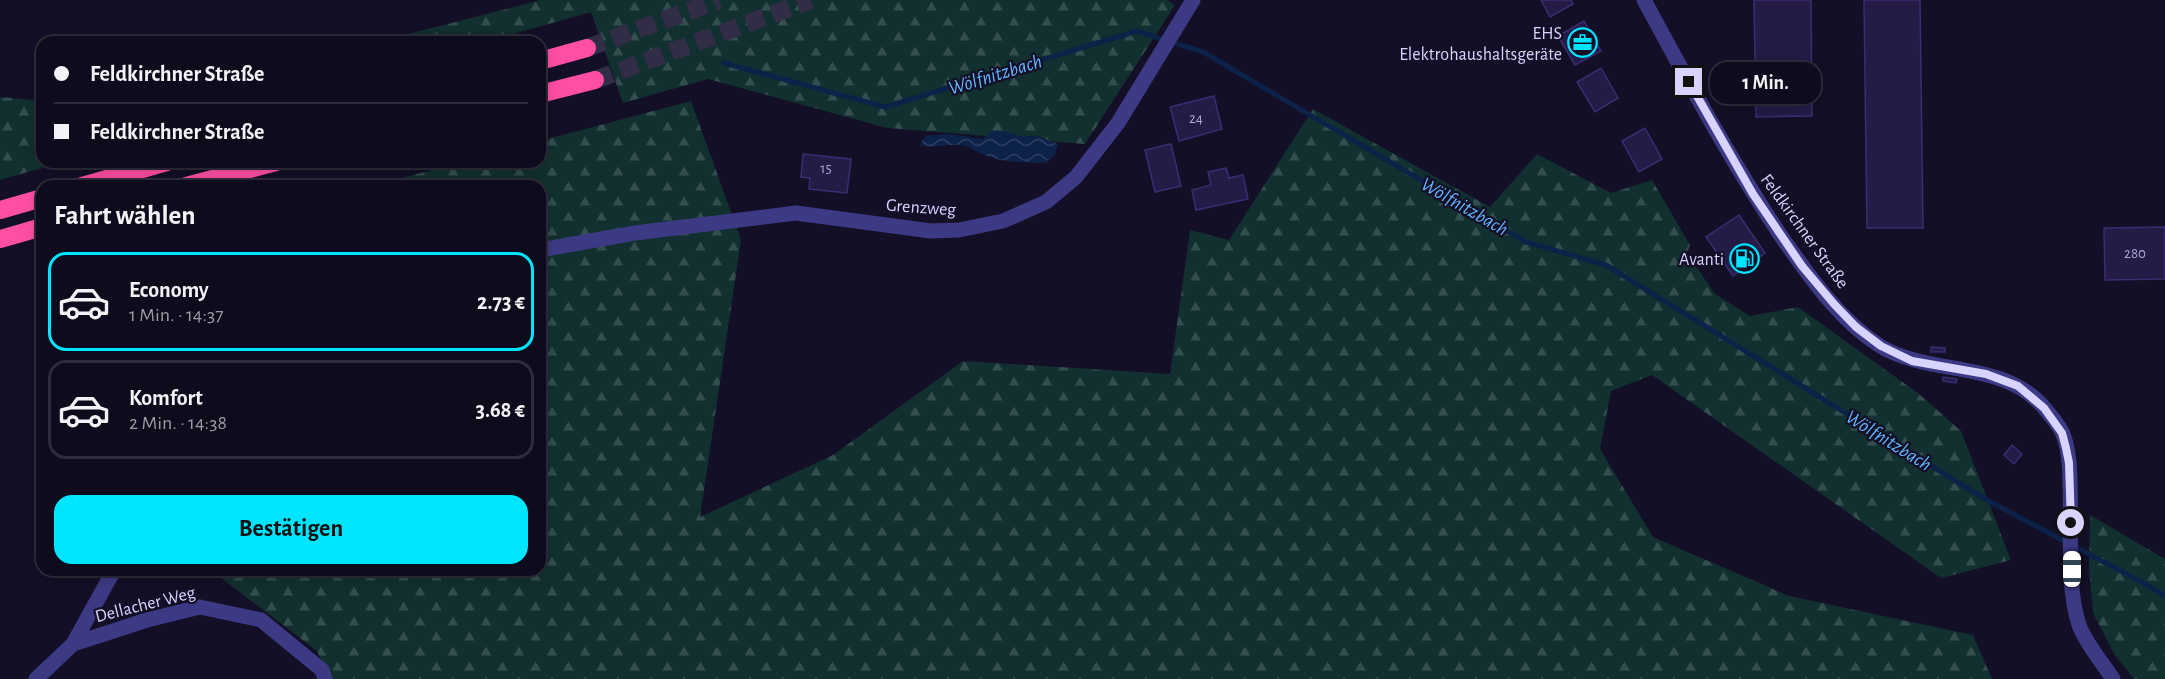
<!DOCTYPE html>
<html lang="de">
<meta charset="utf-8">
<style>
body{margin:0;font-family:"Alegreya Sans",sans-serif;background:#171425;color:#f1f3f6;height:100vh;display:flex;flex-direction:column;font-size:22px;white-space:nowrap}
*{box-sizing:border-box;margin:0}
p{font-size:20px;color:#9b9ba3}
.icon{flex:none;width:33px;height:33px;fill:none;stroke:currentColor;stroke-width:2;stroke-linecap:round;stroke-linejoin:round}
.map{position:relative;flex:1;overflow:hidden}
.panel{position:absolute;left:36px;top:180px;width:510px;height:396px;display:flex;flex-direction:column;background:#0e0b1c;border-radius:18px;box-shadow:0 3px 15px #0003,0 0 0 2px #2e2b3b}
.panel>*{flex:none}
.banner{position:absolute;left:36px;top:36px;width:510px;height:132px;border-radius:18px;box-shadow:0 3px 15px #0003,0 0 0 2px #2e2b3b;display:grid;align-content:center;height:132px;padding:0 18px;background:#0e0b1c}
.end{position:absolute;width:27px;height:27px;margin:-14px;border:8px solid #d9d4ff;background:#111;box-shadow:0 0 0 3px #111}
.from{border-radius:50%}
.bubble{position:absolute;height:42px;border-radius:18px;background:#0e0b1c;box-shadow:0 3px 15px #0003,0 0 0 2px #2e2b3b;font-size:20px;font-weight:700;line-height:42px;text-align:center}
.car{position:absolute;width:18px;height:36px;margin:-18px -9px;border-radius:8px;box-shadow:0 0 4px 2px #0007;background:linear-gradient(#fff 24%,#345 0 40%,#fff 0 76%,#345 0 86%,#fff 0)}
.banner b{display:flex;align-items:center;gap:21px;height:57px;font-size:22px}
.banner b+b{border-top:2px solid #2e2b3b}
.banner i{width:15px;height:15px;background:#f1f3f6}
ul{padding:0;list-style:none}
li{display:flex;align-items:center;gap:18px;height:99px;margin:0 12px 9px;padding:0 6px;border:3px solid #2e2b3b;border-radius:18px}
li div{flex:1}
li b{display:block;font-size:22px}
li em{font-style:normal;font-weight:700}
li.on{border-color:#00e5ff}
li>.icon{width:54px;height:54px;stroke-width:1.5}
h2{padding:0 18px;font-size:27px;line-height:72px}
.primary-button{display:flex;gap:12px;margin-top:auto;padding:12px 18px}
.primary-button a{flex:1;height:69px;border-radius:18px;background:#00e5ff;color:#111;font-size:24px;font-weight:700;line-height:69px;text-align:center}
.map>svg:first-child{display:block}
.forest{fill:url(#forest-firs)}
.water{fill:url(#water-waves)}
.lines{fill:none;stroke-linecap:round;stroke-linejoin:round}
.stream{stroke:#0c2248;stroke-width:5}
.building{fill:#241b47;stroke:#3b2d73;stroke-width:1.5}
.motorway-tunnel{stroke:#312d47;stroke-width:18;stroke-dasharray:18 9;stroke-linecap:butt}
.minor{stroke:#3d3a85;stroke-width:15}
.tertiary{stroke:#3d3a85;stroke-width:15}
.motorway{stroke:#ff4fa3;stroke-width:18}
.route{stroke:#d9d4ff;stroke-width:8}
.labels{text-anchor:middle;stroke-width:4.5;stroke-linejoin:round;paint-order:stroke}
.number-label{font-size:15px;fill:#aca6d1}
.poi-label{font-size:18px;fill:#d9d4ff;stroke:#130f26;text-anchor:end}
.street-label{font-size:18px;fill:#d9d4ff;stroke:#130f26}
.water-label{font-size:20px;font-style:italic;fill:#62b6ff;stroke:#130f26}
</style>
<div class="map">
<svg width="2165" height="679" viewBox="0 0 2165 679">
<defs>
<pattern id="forest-firs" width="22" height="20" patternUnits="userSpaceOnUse" patternTransform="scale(1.5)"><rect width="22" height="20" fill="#12302f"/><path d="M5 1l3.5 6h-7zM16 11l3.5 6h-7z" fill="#344d4e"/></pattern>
<pattern id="water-waves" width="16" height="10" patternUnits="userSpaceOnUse" patternTransform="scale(1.5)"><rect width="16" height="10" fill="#0c2248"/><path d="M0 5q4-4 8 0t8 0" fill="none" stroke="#2f4163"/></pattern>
</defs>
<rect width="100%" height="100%" fill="#130f26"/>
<path class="forest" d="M541 0H1167L1175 5 1085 144 887 128 708 79 623 103 591 12 485 42H377Z
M0 97 42 101V162H63L0 180Z
M691 101 741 240 700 517 833 455 963 361 1170 374 1190 230 1229 240 1313 109 1490 207 1537 154 1611 193 1652 180 1690 245 1687 253 1715 294 1750 316 1798 307 1919 394 1961 431 2011 560 1941 578 1652 375 1611 391 1600 449 1653 537 1789 596 1973 635 1992 679H329L317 651 211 570H540V186H372L462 162H540V141Z
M2090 515 2165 559V679H2134L2114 654 2093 613 2089 567Z"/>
<path class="water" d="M992 131H1005L1020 136H1038L1058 144 1055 154 1046 163C1024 163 1003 163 982 154 976 152 971 147 965 146 949 142 935 150 920 145L925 136 948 134 983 139Z"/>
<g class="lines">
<path class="stream" d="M724 63 885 107 1137 31 1203 52 1526 242 1606 265 1985 499 2147 585 2165 596"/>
</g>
<path class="building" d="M1541 0H1571L1573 4 1550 17Z
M1754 0H1811L1812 116 1756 117Z
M1864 0H1920L1923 228H1867Z
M1584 21 1601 51 1575 65 1558 36Z
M1601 68 1618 98 1595 112 1577 82Z
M1214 96 1222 129 1179 141 1170 107Z
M1645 128 1662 159 1639 172 1622 141Z
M1171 144 1181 186 1155 192 1145 150Z
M803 154 851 159 847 193 809 189 810 178 801 177Z
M1226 168 1229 178 1243 175 1248 199 1196 210 1192 190 1211 185 1208 172Z
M1739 215 1765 253 1733 276 1706 237Z
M2165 227V279L2105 280 2104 228Z
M1931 347 1945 348V352H1931Z
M1943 377 1957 379 1956 383 1943 381Z
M2012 445 2022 454 2014 464 2004 455Z"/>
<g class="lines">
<path class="motorway-tunnel" d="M587 48 719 0
M595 80 811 0"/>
<path class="minor" d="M540 250 635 233 796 213 931 231 959 230 1003 221 1046 202 1076 177 1118 123 1193 0
M73 644 114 570
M36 679 73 644 147 620 200 607 261 620 322 670 325 679"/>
<path class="tertiary" d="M1644 0C1688 81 1731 162 1783 239 1810 277 1840 321 1880 346 1931 377 2006 359 2046 410 2051 416 2058 424 2062 432 2069 447 2070 469 2070 485 2072 527 2066 586 2079 625 2086 644 2102 662 2113 679"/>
<path class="motorway" d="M540 61 587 48
M540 94 595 80
M82 186 167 162
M186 186 276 162
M0 210 42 198
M0 239 42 227"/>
</g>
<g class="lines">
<path class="route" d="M1689 82 1753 194 1802 266 1834 304 1856 327 1881 346 1912 361 1986 374 2018 386 2044 408 2062 433 2066 448 2069 463 2071 523"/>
</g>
<defs>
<symbol id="office-ring" viewBox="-11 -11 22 22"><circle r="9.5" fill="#130f26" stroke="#00e5ff" stroke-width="1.5"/><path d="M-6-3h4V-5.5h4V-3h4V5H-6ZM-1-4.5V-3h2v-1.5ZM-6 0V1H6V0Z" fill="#00e5ff"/></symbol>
<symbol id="fuel-ring" viewBox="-11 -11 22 22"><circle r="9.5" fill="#130f26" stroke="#00e5ff" stroke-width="1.5"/><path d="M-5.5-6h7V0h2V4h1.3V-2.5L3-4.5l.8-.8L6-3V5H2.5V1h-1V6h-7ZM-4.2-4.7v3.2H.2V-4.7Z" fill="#00e5ff"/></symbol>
</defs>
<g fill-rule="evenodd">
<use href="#office-ring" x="1566" y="26" width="33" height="33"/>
<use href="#fuel-ring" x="1728" y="242" width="33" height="33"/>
</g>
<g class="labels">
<g class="number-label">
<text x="1196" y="123">24</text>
<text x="826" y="173">15</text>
<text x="2135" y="258">280</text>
</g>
<g class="poi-label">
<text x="1562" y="39">EHS<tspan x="1562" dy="21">Elektrohaushaltsgeräte</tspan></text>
<text x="1724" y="265">Avanti</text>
</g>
<g class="street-label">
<text transform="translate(921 207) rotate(4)" y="6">Grenzweg</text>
<text transform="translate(1805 231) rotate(54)" y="6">Feldkirchner Straße</text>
<text transform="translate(145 604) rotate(-14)" y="6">Dellacher Weg</text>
</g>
<g class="water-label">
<text transform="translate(995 74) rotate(-17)" y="7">Wölfnitzbach</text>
<text transform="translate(1465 206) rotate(30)" y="7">Wölfnitzbach</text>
<text transform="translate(1889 440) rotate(32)" y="7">Wölfnitzbach</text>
</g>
</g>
</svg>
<i class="end from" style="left:2071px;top:523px"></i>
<i class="end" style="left:1689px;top:82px"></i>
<div class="bubble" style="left:1710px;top:62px;width:111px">1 Min.</div>
<i class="car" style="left:2072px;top:569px;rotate:0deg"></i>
<div class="banner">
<b><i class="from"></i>Feldkirchner Straße</b>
<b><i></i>Feldkirchner Straße</b>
</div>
<section class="panel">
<h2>Fahrt wählen</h2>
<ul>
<li class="on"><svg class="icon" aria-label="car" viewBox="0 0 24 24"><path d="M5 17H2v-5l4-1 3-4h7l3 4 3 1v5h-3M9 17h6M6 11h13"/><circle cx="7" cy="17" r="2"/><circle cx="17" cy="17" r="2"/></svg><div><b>Economy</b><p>1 Min. · 14:37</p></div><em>2.73 €</em></li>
<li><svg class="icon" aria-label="car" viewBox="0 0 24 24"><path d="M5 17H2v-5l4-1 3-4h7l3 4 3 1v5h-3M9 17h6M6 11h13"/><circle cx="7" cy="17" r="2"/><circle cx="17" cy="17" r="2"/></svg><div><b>Komfort</b><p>2 Min. · 14:38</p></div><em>3.68 €</em></li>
</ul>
<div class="primary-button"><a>Bestätigen</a></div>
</section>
</div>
